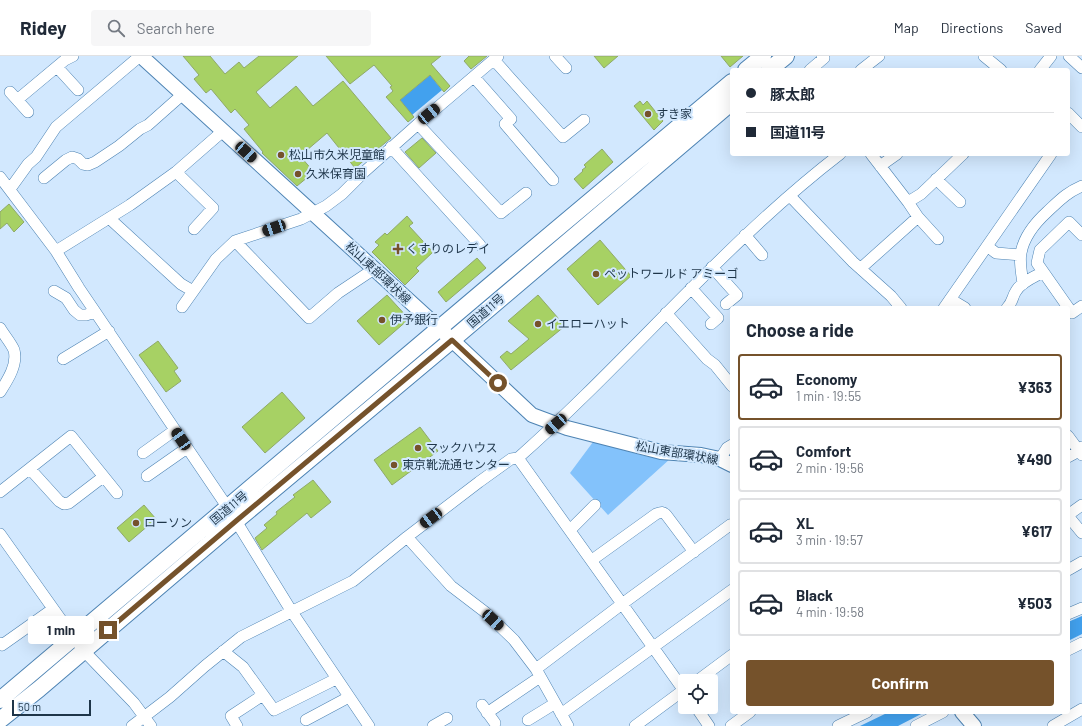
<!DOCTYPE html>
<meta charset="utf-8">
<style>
body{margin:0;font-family:Barlow,"Noto Sans JP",sans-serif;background:#f6f6f7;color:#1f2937;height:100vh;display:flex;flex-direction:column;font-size:15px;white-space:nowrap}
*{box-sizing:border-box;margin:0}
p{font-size:13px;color:#747a83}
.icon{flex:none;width:22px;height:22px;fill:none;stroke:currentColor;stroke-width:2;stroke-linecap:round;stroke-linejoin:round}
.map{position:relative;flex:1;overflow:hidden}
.sheet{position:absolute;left:730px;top:250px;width:340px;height:408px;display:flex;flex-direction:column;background:#fff;border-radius:4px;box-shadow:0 4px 16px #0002}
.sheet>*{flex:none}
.hud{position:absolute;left:730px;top:12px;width:340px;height:88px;border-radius:4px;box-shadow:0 4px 16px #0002;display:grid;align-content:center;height:88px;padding:0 16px;background:#fff}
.controls{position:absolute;left:678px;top:618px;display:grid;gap:8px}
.controls a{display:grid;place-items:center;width:40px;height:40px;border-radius:4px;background:#fff;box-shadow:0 4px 16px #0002;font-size:20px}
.scale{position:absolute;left:12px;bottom:10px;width:79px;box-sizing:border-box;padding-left:4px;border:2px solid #1e3549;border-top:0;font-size:11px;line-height:14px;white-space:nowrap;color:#1e3549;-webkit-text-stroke:3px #d2e8fe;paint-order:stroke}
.end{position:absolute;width:18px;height:18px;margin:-9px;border:5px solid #75522b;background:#fff;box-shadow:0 0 0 2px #fff}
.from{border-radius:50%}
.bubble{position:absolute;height:28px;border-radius:4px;background:#fff;box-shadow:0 4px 16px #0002;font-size:13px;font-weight:700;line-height:28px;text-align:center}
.car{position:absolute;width:12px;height:24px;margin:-12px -6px;border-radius:5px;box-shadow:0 0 3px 1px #0007;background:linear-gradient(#222 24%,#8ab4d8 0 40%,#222 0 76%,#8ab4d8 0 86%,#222 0)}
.hud b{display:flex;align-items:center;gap:14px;height:38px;font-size:15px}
.hud b+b{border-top:1px solid #e0e1e3}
.hud i{width:10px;height:10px;background:#1f2937}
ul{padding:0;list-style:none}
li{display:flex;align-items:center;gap:12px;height:66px;margin:0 8px 6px;padding:0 8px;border:2px solid #e0e1e3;border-radius:4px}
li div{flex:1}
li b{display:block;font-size:15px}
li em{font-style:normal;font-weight:700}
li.selected{border-color:#75522b}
li>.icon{width:36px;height:36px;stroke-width:1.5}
h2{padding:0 16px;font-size:18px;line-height:48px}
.primary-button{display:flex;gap:8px;margin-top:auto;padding:8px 16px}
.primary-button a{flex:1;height:46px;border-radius:4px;background:#75522b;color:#fff;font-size:16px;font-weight:700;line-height:46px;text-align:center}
header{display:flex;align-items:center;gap:24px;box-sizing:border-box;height:56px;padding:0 20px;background:#fff;border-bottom:1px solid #e0e1e3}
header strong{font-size:19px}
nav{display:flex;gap:22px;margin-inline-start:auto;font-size:14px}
.search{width:280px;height:36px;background:#f6f6f7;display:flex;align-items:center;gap:10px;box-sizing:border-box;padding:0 14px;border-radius:4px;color:#747a83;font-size:15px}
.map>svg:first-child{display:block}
.green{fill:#83c2fb}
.water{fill:#42a1ee}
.building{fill:#a7d164;stroke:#8fa969}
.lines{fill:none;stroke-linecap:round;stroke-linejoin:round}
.minor-casing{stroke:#4d83b3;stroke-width:12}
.major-casing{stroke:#4d83b3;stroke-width:16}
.highway-casing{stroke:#4d83b3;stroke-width:18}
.minor{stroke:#fff;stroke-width:11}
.major{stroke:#fff;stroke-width:14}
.highway{stroke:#fff;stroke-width:16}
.route{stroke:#75522b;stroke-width:5}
.poi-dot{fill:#75522b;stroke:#d2e8fe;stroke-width:1.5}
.labels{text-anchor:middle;stroke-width:4;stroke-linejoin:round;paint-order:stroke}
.poi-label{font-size:12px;fill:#1e3549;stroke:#d2e8fe;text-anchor:start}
.street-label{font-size:12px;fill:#1e3549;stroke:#d2e8fe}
</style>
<header>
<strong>Ridey</strong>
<div class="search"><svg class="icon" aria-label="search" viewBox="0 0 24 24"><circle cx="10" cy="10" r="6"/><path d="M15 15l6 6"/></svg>Search here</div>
<nav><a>Map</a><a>Directions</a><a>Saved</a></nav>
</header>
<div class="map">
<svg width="1082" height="670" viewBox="0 0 1082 670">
<rect width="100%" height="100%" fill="#d2e8fe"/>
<path class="green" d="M593 386 649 401 671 402 608 459 570 417Z"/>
<path class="water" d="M430 19 442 34 412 59 400 44Z
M1082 560V578L1068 585V566Z
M889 656H925L898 670H860Z"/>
<path class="building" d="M183 0H210L225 18 239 6 244 12 259 0H298L256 36 270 52 296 30 313 50 343 25 391 82 355 112 327 77 300 100 314 116 297 130 262 97 263 96 244 73 249 69 235 53 231 57 211 33 206 37 194 23 199 19Z
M326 0H441L431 8 450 30 444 36 430 19 400 44 414 61 408 66 386 41 393 35 390 31 392 30 374 9 350 28Z
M469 0H487L471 13 464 5Z
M594 0H618L604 12Z
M721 0H743L730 11Z
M640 45 643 49 647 45 663 65 654 74 634 50Z
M422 82 436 97 419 112 405 96Z
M602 93 613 106 583 133 574 123 583 115 582 114 586 111 584 109Z
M9 148 24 166 14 176 7 167 0 173V156Z
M407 160 413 167 409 170 433 196 416 212 419 215 405 229 372 196 379 189 375 186 385 177 387 179Z
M600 184 631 220 598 249 567 213Z
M477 202 486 212 446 246 438 236Z
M387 239 409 263 379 289 357 265Z
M538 239 565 270 511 314 500 301 507 295 511 298 529 283 508 265Z
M158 285 178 312 174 315 181 325 166 336 139 299Z
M282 336 305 362 265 397 242 371Z
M420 371 438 395 392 429 374 404Z
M313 424 331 446 311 462 307 457 262 494 255 482 267 472 264 469 277 458 276 456 295 441 293 439Z
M144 449 156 463 129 486 117 472Z"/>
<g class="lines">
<defs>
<path id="minor" d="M555 0 566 12
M984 0 1001 14
M1069 0 1082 12
M494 4 563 81 584 64
M57 11 78 34
M810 14 824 2 822 0
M861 14 879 0
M1040 14 1051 0
M474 21 511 63 505 68 553 124
M10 36 28 56
M17 44 65 4 73 0
M1068 57 1082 71
M418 68 501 157 526 137
M391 91 480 189
M871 98 908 146 921 138 963 98
M880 110 897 98
M176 116 213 152 194 173
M0 121 56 195 79 232 228 452 292 556 369 670
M44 122 66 104 72 101 78 103 83 108 88 109 95 106 119 90 140 73 148 69 183 38
M936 123 960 146
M10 133 28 108 36 101 56 71 140 0
M790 140 853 206 891 240 901 252
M908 146 918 161 938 183
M109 162 181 228 193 235
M745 179 762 199
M1082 179 1069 166 1040 194 1037 207 1072 257 1082 250
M235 185 309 262 338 237 374 213
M987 190 996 197 1020 199
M56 195 130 149 176 116 223 75
M712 211 737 239 726 248
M861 212 918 161
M1023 228C1022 219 1019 206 1021 197 1024 180 1035 167 1047 156 1060 144 1066 137 1082 130
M691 232 718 262 711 268
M54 235 66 242 74 254 80 259H86L95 256
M950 243 965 252
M182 251 216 203 235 185 301 163 326 150 342 138 364 116 418 68 498 0
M944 252 1051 98
M1007 252C1013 246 1012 241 1016 235 1021 226 1034 221 1043 216
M666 257 707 303 715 309 732 330
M0 272C4 279 11 287 14 294 18 309 7 325 0 336
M63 303 109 275
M1068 380 1082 399
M143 397 175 374
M1068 401 1079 395 1082 391
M518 402 685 636
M720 403 727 392 732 389
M30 413 59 445 64 448 69 447 103 421
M147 420 187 392
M0 436 71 380 117 437
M1068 459 1082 449
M1068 460 1082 477
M570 474 595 449
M0 478 64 568 84 595 134 647 151 670
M407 481 451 530 485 556 514 584 536 613 568 670
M592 504 656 458C661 456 663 455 667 460L694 496
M1068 514 1082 506
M1068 558 1082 552
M0 587 2 589 53 553
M1068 594 1082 587
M223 595 243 611 274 654 336 623
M536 613 622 548 730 469 732 471
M697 625 732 599
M482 649 495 667
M696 651 709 670
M487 657 540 621
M561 658 732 534
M306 664 349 641
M528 664 554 648
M132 670 170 641 205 610 241 581 353 525 407 481 479 426 511 403 518 402C629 304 723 188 840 98
M237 670 231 660 263 639
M433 670 447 662
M635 670 685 633
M731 670 750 656
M838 670 867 656
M916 670 943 656
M1053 670 1082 653"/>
<path id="major" d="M141 0 452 284 532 359 567 372 661 396 701 399 720 403 732 409
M962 656 974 670"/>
<path id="highway" d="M746 14 763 0
M769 14 786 0
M0 644 540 187 732 26
M0 664 39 633 236 465 452 284 732 46"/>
</defs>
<use href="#minor" class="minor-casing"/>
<use href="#major" class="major-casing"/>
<use href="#highway" class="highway-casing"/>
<use href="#minor" class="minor"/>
<use href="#major" class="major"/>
<use href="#highway" class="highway"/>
</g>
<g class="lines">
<path class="route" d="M108 574 236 465 452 284 498 327"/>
</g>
<g class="poi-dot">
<circle cx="648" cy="58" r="4"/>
<circle cx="281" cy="99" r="4"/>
<circle cx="298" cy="118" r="4"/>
<path d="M396 187h4v4h4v4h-4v4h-4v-4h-4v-4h4z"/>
<circle cx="596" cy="218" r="4"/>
<circle cx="382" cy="264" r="4"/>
<circle cx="538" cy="268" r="4"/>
<circle cx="418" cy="392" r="4"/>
<circle cx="394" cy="409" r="4"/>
<circle cx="136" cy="467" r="4"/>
</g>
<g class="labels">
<g class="poi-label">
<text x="656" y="62">すき家</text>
<text x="289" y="103">松山市久米児童館</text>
<text x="306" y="122">久米保育園</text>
<text x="406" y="197">くすりのレデイ</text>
<text x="604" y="222">ペットワールド アミーゴ</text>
<text x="390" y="268">伊予銀行</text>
<text x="546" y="272">イエローハット</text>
<text x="426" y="396">マックハウス</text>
<text x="402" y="413">東京靴流通センター</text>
<text x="144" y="471">ローソン</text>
</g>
<g class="street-label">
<text transform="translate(378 217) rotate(43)" y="4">松山東部環状線</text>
<text transform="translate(486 255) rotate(-41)" y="4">国道11号</text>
<text transform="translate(677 397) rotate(10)" y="4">松山東部環状線</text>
<text transform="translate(229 452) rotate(-40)" y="4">国道11号</text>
</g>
</g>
</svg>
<div class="controls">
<a><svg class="icon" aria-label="locate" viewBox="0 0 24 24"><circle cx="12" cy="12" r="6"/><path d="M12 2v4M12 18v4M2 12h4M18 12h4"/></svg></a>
</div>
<div class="scale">50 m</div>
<i class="end from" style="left:498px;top:327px"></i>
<i class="end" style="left:108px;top:574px"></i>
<div class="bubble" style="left:28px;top:560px;width:66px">1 min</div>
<i class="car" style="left:429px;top:58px;rotate:51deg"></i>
<i class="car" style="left:246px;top:96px;rotate:132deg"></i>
<i class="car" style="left:274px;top:172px;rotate:251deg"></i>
<i class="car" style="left:556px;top:368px;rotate:229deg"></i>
<i class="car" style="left:181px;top:383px;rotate:326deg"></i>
<i class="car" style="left:431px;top:462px;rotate:233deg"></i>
<i class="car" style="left:493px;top:564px;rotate:132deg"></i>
<div class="hud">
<b><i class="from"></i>豚太郎</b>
<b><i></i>国道11号</b>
</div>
<section class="sheet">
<h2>Choose a ride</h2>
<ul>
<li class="selected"><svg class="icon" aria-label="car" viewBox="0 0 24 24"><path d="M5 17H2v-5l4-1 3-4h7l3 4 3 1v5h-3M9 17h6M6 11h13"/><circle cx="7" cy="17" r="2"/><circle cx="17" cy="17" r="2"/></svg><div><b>Economy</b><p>1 min · 19:55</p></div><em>¥363</em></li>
<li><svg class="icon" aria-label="car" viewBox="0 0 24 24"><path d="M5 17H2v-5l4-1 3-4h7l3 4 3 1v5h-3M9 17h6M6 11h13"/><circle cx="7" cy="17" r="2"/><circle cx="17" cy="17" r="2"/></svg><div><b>Comfort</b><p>2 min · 19:56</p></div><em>¥490</em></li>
<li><svg class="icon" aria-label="car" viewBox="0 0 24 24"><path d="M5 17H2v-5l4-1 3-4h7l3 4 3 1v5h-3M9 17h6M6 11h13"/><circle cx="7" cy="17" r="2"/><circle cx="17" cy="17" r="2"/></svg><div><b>XL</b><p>3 min · 19:57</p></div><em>¥617</em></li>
<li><svg class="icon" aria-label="car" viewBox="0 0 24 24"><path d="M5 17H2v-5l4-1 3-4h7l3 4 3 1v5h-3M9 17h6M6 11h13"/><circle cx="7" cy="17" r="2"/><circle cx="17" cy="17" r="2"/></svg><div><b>Black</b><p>4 min · 19:58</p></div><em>¥503</em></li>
</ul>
<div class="primary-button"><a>Confirm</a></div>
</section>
</div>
